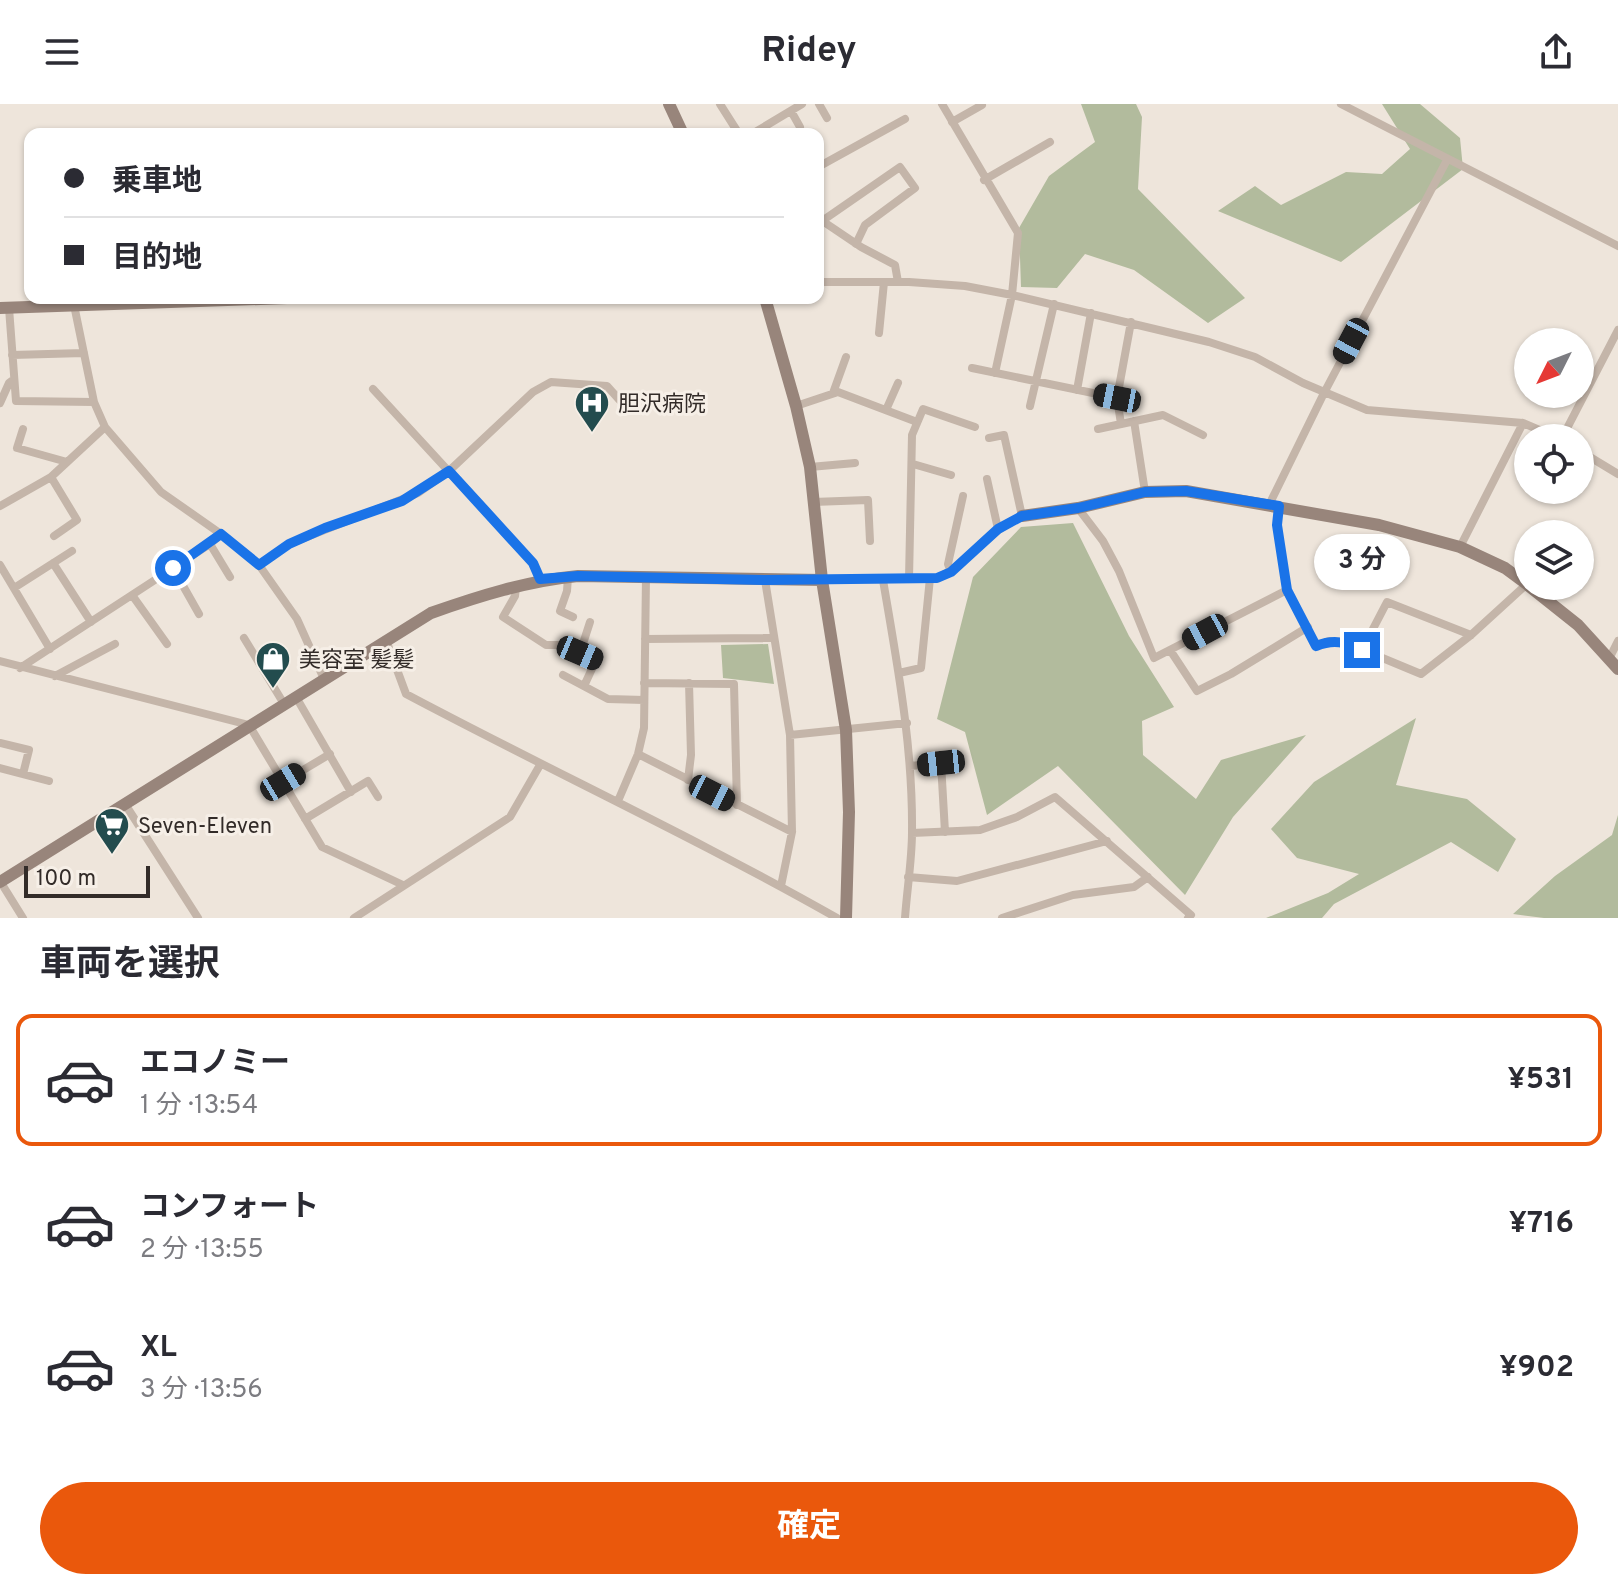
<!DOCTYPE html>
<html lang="ja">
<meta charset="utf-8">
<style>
body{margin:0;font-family:Overpass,"Noto Sans JP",sans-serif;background:#f2f2f3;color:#2b2b33;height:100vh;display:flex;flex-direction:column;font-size:30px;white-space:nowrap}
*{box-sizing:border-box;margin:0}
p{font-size:26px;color:#7c7c81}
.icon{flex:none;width:44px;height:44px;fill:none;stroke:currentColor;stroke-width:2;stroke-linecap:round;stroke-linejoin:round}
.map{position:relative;height:814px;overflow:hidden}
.details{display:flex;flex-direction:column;background:#fff;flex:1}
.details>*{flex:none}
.hud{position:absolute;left:24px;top:24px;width:800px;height:176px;border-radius:16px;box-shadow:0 2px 6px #0004;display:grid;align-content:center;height:176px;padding:0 40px;background:#fff}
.needle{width:52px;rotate:228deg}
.buttons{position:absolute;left:1514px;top:224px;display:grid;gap:16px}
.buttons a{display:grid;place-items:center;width:80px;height:80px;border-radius:50%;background:#fff;box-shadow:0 2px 6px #0004;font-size:40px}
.scale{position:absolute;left:24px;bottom:20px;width:126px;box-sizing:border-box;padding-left:8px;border:4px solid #322b28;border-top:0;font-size:22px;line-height:28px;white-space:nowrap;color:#322b28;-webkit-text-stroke:6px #f6efe7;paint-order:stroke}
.end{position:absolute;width:36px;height:36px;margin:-18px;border:10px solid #1a73e8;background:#fff;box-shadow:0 0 0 4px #fff}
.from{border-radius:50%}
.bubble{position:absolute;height:56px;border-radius:28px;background:#fff;box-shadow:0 2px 6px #0004;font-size:26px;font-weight:700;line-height:56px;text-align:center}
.car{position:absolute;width:24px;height:48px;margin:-24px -12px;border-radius:10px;box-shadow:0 0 6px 2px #0007;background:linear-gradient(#222 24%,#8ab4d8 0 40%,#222 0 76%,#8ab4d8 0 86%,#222 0)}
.hud b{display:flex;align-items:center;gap:28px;height:76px;font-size:30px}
.hud b+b{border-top:2px solid #e1e1e2}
.hud i{width:20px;height:20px;background:#2b2b33}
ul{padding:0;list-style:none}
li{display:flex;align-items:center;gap:24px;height:132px;margin:0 16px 12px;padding:0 24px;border:4px solid transparent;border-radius:16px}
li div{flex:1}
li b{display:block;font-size:30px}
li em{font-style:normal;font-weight:700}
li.on{border-color:#ea580c}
li>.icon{width:72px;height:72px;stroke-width:1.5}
h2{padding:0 40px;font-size:36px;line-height:96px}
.cta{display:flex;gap:16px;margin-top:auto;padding:16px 40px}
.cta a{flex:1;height:92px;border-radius:48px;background:#ea580c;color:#fff;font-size:32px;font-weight:700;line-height:92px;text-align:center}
header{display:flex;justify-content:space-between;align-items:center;height:104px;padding:0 40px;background:#fff;font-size:36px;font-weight:700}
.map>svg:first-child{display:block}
.green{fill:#b2bb9d}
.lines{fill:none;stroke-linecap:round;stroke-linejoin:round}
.street{stroke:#c4b5a9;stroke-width:8}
.secondary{stroke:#98857b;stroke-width:12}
.route{stroke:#1a73e8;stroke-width:10}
.labels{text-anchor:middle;stroke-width:6;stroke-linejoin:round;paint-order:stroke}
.poi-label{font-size:22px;fill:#322b28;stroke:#f6efe7;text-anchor:start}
</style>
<header><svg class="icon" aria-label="menu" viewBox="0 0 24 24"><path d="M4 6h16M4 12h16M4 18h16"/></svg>Ridey<svg class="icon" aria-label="share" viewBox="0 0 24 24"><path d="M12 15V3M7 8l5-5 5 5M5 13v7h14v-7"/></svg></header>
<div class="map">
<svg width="1618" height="814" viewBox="0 0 1618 814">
<rect width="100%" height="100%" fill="#eee5db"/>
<path class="green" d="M1081 0H1136L1142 13 1138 85 1245 194 1208 219 1134 166 1085 150 1057 184 1021 183 1019 124 1049 72 1095 38Z
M1382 0H1420L1460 34 1463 65 1341 158 1218 107 1255 82 1281 101 1346 68 1382 70 1410 45Z
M1073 419 1129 532 1174 603 1142 617 1143 651 1196 695 1221 656 1306 631 1233 713 1185 791 1058 662 987 711 965 628 937 615 973 473 1021 423Z
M768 540 774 580 723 574 721 541Z
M1416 614 1396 681 1467 695 1516 735 1498 768 1451 738 1334 800 1322 814H1266L1328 789 1359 770 1297 754 1271 725 1314 678Z
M1618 711V814H1544L1513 810 1555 772 1612 731Z"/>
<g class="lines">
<path class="street" d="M720 0 739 30
M819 0 827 14
M942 0 1018 129 1012 191 995 269
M1341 0 1618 142
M791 7 800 23
M952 18 982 1
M752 30 802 0
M818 63 905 15
M984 76 1050 38
M818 114 861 143 895 161 898 178
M822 117 900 63 915 84 865 121 856 140
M818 178H909L965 182 1012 191 1209 238 1255 253 1303 279 1367 306 1523 319 1558 334
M74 201 94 298 105 323 161 388 221 430 259 461 297 515 324 575
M9 204 16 297 94 298
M879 229 884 178
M12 251 84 249
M972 264 1117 294 1121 320
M373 285 533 459 540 475
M1077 286 1091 209
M833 289 846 253
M1117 294 1131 218
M0 299 9 279 13 276
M796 302 838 288 917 318
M1030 302 1054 200
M886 306 898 279
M1134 317 1145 388
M23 325 17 344 67 358
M1098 325 1163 311 1203 331
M1562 334 1618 226
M1580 347 1618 370
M913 360 951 371
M810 363 855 359
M51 373 77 416 54 432
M987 375 998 425
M813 398 868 396 870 437
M1269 401 1324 289 1447 56
M0 402 51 373 105 323
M1279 402 1277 421 1287 486 1316 542 1329 537 1344 538 1421 570 1471 531 1527 480
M1078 404 1103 437 1119 467 1154 554 1287 486
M210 440 230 473
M1460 443 1523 319
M53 459 91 518
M0 461 50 545
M259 461 289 440 418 389 449 367 533 288 551 278 607 282 624 301
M173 464 199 510
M951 468 948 460 963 392
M568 473 567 487 560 507 573 513
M909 475 912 331 923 305 975 323
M765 476 790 631 792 728 781 782
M822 476 937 474C970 459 988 426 1022 412L1004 331 989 334
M883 476C897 559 913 642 912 728 912 756 907 785 905 814
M516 483 515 492 503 513 546 541H562L596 556 584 582
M14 484 72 447
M132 491 167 540
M244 534 284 600
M645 535 774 534
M386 536 406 590C549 666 696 734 837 814
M1170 546 1197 587 1231 570 1308 523
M1362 546 1387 498 1471 531
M580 549 590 518
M1609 555 1618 537
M0 557 249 621 322 743 403 781
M20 564 210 440 221 430
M899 569 921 564 930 474
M563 571 608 595 644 596
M55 572 115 540
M644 579 734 580 737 701
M296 593 351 688
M790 631 907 619
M0 639 29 646 23 670
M638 650 792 728
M910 662 941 659 945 728
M0 664 49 677
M688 676 691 651 689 579
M283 678 330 650
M618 697 638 650 644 624 646 473
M125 700 198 814
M305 715 368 677 378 693
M912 729 980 726 1017 713 1055 693 1191 811 1188 814
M908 773 957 777 1107 737
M0 777 23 814
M354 814 510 713 540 661
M1002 814 1073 791 1134 783 1148 773"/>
<path class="secondary" d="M669 0 683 30
M765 194 796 302 810 363 822 476 846 626 849 708 846 814
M0 204 287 194
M1022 412 1078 404 1145 388 1186 387 1379 421 1460 443 1505 464 1528 481
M1529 482 1578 521 1618 565
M0 778 431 509C479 492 527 477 578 472L822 476"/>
</g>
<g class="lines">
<path class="route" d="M173 464 221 430 259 461 289 440 325 424 402 397 449 367 533 459 540 475 578 472 765 476 937 474 951 468 998 425 1022 412 1078 404 1145 388 1186 387 1279 402 1277 421 1287 486 1316 542C1334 535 1345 538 1362 546"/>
</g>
<defs>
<symbol id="hospital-pin" viewBox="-11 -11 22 30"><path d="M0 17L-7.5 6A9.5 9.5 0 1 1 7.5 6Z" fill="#234c4e" stroke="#f6efe7"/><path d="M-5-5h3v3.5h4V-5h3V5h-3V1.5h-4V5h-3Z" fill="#fff"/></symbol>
<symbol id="shop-pin" viewBox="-11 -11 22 30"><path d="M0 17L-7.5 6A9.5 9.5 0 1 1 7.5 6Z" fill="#234c4e" stroke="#f6efe7"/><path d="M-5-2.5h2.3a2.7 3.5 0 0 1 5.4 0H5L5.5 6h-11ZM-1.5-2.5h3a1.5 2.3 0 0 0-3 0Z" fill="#fff"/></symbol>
<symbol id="supermarket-pin" viewBox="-11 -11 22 30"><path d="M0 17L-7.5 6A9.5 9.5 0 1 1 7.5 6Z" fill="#234c4e" stroke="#f6efe7"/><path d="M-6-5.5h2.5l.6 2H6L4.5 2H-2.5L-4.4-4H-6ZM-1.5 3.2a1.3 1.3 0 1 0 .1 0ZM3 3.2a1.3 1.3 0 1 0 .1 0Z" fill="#fff"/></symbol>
</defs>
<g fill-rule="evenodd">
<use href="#hospital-pin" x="572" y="279" width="40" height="54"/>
<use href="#shop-pin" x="253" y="535" width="40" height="54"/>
<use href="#supermarket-pin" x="92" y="701" width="40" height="54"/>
</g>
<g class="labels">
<g class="poi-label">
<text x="618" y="307">胆沢病院</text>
<text x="299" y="563">美容室 髪髪</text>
<text x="138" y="729">Seven-Eleven</text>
</g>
</g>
</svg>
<div class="buttons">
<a><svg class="needle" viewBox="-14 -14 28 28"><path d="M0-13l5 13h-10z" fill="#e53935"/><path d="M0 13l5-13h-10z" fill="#7c7c81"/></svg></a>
<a><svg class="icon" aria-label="locate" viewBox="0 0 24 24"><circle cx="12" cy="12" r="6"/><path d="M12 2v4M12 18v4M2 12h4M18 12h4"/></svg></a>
<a><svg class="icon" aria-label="layers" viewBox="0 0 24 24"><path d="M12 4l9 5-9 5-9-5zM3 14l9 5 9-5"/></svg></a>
</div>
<div class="scale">100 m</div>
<i class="end from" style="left:173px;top:464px"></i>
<i class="end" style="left:1362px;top:546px"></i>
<div class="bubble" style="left:1314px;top:430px;width:96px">3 分</div>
<i class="car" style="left:1351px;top:237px;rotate:208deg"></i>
<i class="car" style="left:1117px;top:294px;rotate:281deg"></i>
<i class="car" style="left:1205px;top:528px;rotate:242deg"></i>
<i class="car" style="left:580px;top:549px;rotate:113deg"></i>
<i class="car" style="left:941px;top:659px;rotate:264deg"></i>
<i class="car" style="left:283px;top:678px;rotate:59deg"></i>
<i class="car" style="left:712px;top:689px;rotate:117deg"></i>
<div class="hud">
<b><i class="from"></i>乗車地</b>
<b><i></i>目的地</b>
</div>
</div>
<section class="details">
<h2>車両を選択</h2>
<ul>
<li class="on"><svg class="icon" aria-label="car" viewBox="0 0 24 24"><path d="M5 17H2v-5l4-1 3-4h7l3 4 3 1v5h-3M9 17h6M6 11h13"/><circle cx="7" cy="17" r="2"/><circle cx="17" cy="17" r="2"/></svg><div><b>エコノミー</b><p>1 分 · 13:54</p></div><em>¥531</em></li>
<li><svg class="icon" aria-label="car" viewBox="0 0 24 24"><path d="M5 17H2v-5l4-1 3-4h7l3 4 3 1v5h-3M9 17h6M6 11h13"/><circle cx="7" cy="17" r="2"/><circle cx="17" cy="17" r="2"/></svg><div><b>コンフォート</b><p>2 分 · 13:55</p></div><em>¥716</em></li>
<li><svg class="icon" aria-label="car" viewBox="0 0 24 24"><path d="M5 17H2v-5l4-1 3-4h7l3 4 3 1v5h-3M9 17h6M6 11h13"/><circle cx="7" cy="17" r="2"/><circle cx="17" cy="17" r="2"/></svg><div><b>XL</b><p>3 分 · 13:56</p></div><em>¥902</em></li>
</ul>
<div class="cta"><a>確定</a></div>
</section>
